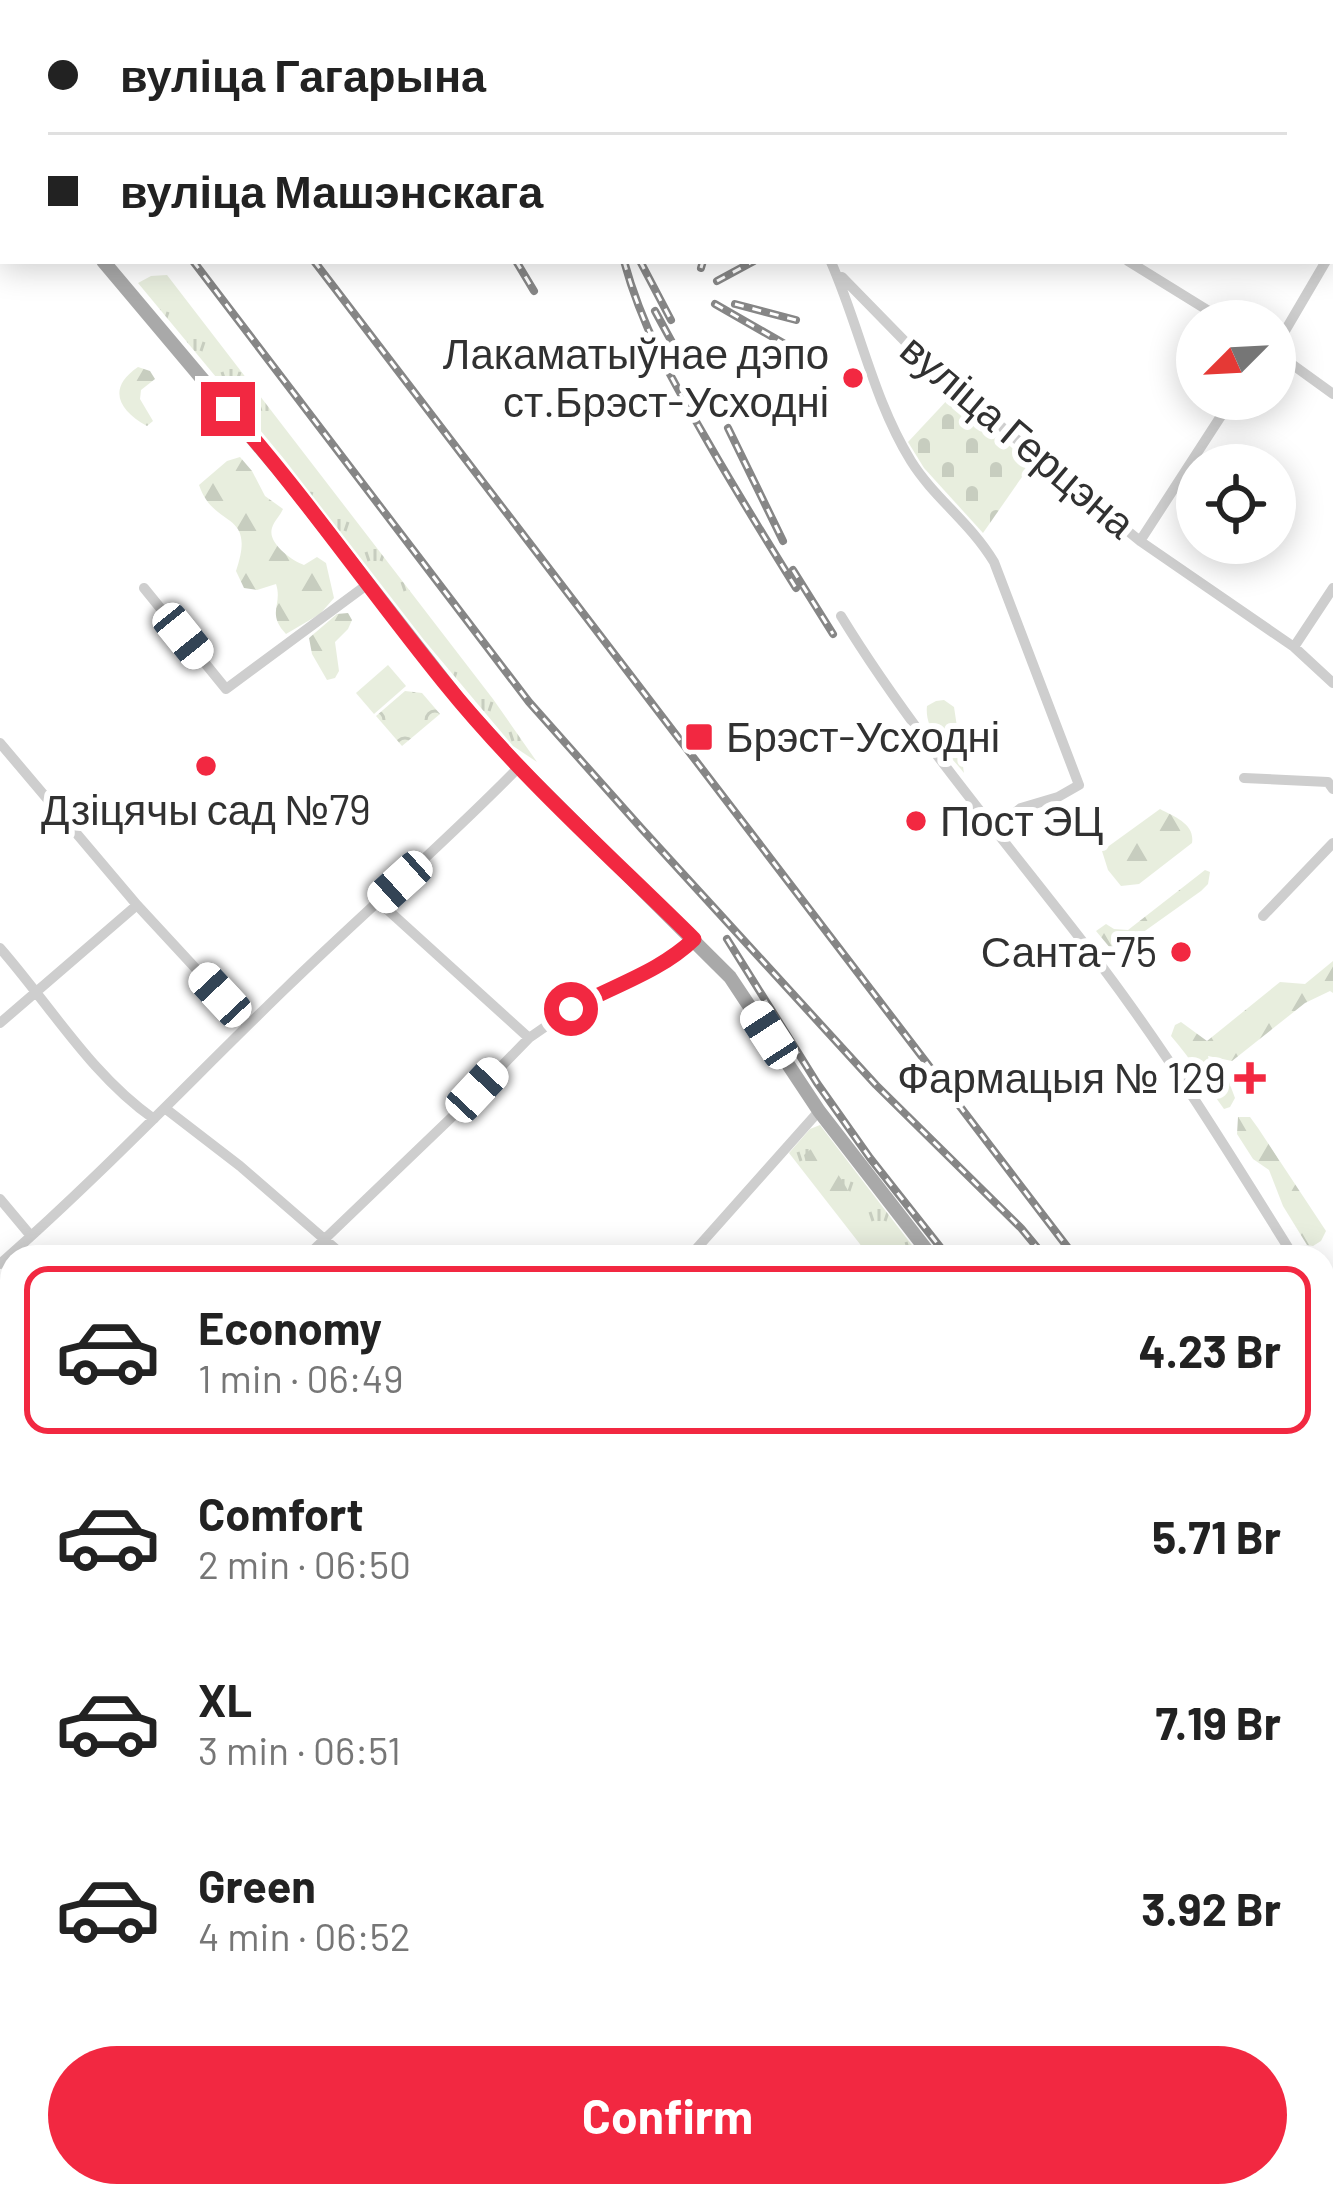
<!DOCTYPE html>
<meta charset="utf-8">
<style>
body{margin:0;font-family:Barlow,sans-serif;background:#f6f6f6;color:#222;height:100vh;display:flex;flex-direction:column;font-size:45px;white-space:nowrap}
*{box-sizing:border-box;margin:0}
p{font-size:39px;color:#767676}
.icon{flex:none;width:66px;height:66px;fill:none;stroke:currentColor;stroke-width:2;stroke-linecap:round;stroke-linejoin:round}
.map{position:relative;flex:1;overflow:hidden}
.details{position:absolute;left:0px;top:1245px;width:1335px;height:963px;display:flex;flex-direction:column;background:#fff;border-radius:36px 36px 0 0;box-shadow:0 6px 30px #0003}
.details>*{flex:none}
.hud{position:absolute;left:0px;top:0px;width:1335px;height:264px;box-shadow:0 6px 30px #0003;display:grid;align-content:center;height:264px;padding:0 48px;background:#fff}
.needle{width:78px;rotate:246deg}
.buttons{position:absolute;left:1176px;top:300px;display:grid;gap:24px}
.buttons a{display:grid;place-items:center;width:120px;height:120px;border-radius:50%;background:#fff;box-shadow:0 6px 30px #0003;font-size:60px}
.end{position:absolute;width:54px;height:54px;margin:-27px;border:15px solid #f22841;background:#fff;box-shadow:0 0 0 6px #fff}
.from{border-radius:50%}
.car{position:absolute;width:36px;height:72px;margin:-36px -18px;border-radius:15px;box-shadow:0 0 9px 3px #0007;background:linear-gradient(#fff 24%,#345 0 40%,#fff 0 76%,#345 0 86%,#fff 0)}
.hud b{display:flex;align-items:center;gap:42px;height:114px;font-size:45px}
.hud b+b{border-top:3px solid #e0e0e0}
.hud i{width:30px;height:30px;background:#222}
ul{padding:21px 0 0;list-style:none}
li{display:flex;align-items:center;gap:36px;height:168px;margin:0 24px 18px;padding:0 24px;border:6px solid transparent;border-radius:24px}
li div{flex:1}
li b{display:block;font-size:45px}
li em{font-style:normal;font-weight:700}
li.on{border-color:#f22841}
li>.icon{width:108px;height:108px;stroke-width:1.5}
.button{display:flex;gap:24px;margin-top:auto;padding:24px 48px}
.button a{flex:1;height:138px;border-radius:72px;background:#f22841;color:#fff;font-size:48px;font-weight:700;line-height:138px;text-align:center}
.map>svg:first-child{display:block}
.grass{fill:url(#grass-tufts)}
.forest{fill:url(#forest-firs)}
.cemetery{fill:url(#cemetery-stones)}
.park{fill:url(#park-crowns)}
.garden{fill:url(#garden-furrows)}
.pitch{fill:#e8eede}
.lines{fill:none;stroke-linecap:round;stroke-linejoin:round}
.stream{stroke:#c9e2ef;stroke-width:3}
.canal{stroke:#c9e2ef;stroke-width:10}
.minor{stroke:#cecece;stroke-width:10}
.major{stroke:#a9a9a9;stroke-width:14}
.rail-casing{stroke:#868686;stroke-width:8}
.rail{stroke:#fff;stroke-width:3;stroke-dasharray:9;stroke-linecap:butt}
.major-bridge{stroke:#a9a9a9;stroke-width:14}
.route{stroke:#f22841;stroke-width:15}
.poi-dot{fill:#f22841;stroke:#fff;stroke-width:4.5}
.labels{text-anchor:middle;stroke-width:12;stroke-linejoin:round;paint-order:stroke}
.poi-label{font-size:42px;fill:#313131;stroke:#fff;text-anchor:end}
.street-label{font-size:42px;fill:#313131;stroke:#fff}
</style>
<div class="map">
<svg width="1333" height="2207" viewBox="0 0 1333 2207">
<defs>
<pattern id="grass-tufts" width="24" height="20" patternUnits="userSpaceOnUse" patternTransform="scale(3)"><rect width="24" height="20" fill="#e8eede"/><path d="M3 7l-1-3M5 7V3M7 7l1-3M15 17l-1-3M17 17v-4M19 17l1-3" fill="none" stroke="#c7cdbf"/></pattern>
<pattern id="forest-firs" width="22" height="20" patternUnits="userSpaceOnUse" patternTransform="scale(3)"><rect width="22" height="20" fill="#e8eede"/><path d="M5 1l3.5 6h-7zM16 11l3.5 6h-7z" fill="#c7cdbf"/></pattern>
<pattern id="cemetery-stones" width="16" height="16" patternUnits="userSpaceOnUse" patternTransform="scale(3)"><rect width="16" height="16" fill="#e8eede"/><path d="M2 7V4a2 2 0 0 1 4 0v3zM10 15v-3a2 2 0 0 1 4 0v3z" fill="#c7cdbf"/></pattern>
<pattern id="park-crowns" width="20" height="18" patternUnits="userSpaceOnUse" patternTransform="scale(3)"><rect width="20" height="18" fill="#e8eede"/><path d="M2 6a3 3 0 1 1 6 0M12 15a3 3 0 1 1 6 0" fill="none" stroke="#c7cdbf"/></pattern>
<pattern id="garden-furrows" width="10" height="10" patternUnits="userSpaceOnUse" patternTransform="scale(3)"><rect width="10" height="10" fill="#e8eede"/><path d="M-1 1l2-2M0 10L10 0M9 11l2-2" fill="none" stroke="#c7cdbf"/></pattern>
</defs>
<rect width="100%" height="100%" fill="#fff"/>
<path class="grass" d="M167 275 493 699 537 762 513 746 424 640 284 459 138 283 151 276Z
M944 700 954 707 964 773C949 754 924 732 927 706L936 701Z
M820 1125 823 1129 921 1257H870L789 1153 810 1129Z"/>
<path class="forest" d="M138 367 150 371 155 379 141 390 140 399 153 421 147 426C118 410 107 388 138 367Z
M240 457 252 471 265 496 283 509C280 516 274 521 272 528 267 543 292 561 304 565L317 557 326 563 334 598 320 614 286 634C266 613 283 605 276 584L257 590 244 588 236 571C257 509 214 530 199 485L227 461Z
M348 613 352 620 348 629 335 642 339 671 335 678 327 680 312 654 309 638 337 614Z
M1160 809C1175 817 1195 824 1192 843L1139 884 1121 886 1108 870 1102 851Z
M1205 870 1210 872 1208 884 1201 891 1135 938 1122 941 1111 949 1096 931 1106 924 1114 929 1128 930Z
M1333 961V993L1330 991 1305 1003 1232 1061 1208 1056 1213 1076 1229 1082 1235 1098 1230 1107 1224 1109C1206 1084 1191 1059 1171 1036L1175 1025 1181 1022 1207 1041 1280 982 1305 984Z
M1238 1117H1250L1258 1128 1326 1231 1321 1241 1313 1246 1307 1245 1283 1206 1269 1170 1253 1159 1237 1134Z
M811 1149C815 1150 818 1149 821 1151 825 1153 849 1190 850 1195 850 1198 848 1201 847 1205L842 1207C826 1198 808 1173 804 1155Z"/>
<path class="cemetery" d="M951 396 1031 464 983 533 924 468 908 442Z"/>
<path class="park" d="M405 691 422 693 440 714 402 746 376 716Z"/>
<path class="garden" d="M1333 1894V2207H1068L1067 2196H1323V1896Z
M450 2196H1039L1040 2207H440Z"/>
<path class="pitch" d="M388 665 406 686 374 714 356 693Z"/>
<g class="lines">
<path class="stream" d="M887 2196V2207"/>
<path class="canal" d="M1323 1911 1333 1910
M1082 2196 1083 2207"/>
<path class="minor" d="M624 0 629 3
M1033 3 1035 0
M1332 233 1333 234
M1332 251 1333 249
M1128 261 1225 321
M831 262C860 328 873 399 911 461 934 498 970 522 994 562L1079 785 1058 797 1021 808 995 829
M842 277 929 366 1039 458 1140 541 1294 647 1333 683
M1275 348 1326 261
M1275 352 1333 394
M1140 541 1232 399
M144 588 226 689 368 584
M841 616C917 740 1015 852 1103 968 1172 1060 1233 1159 1294 1257
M1294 647 1333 588
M0 743 137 905 248 1025
M1244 778 1328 782 1333 789
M379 902 529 1038
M1263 916 1333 843
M0 948C50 1005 91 1075 154 1119
M0 1023 137 905
M166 1109 240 1166 345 1257
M0 1199 31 1236
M306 1257 453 1116 529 1038 571 1009 668 959 694 939
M689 1257 819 1111
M0 1264C99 1177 190 1081 285 989 362 914 444 844 519 767
M1323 1302 1333 1318
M0 1457 12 1469
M0 1539 12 1533
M0 1995 12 2014
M0 2082 12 2072
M207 2196 219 2207
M156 2207 182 2196
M374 2207 383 2196"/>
<path class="major" d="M0 140 3 143
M103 261 289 482 463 705 519 767 730 977 819 1111 932 1257
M1323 1558 1333 1552
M1323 1776 1333 1779
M405 2207 415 2196
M426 2207 435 2196"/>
<defs>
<path id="rail" d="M125 0 127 3
M351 0 353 3
M507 0 509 3
M0 9 3 13
M193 261 529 702 642 829 876 1085 1021 1228 1045 1257
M314 261 1075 1257
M516 261 534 291
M624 261C642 327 671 378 705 437 734 488 765 538 796 588
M640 261 671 320
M701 268 703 261
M717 281 754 261
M715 304 790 347
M735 304 796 320
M655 311 680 357
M728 428 783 541
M793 570 833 634
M727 939 817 1083 870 1158 948 1257
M1323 1581 1333 1594
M1323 1650 1333 1666
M1323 1730 1333 1743"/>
</defs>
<use href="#rail" class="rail-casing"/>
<use href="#rail" class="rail"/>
<path class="major-bridge" d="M1323 1572 1333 1566"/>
</g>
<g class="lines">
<path class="route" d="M228 409C305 496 371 592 444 682 519 775 609 855 694 939 660 972 612 986 571 1009"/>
</g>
<g class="poi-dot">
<circle cx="853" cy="378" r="12"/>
<rect x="684" y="722" width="30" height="30" rx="6"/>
<circle cx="206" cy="766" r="12"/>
<circle cx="916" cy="821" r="12"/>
<circle cx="1181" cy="952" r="12"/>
<path d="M1244 1060h12v12h12v12h-12v12h-12v-12h-12v-12h12z"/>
</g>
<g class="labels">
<g class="poi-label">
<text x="829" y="369">Лакаматыўнае дэпо<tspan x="829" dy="48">ст.Брэст-Усходні</tspan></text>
<text x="726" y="752" text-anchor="start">Брэст-Усходні</text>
<text x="206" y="825" text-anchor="middle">Дзіцячы сад №79</text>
<text x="940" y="836" text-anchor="start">Пост ЭЦ</text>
<text x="1157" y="967">Санта-75</text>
<text x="1226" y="1093">Фармацыя № 129</text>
</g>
<g class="street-label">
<text transform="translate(1018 436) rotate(40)" y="15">вуліца Герцэна</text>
</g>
</g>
</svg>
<div class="buttons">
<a><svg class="needle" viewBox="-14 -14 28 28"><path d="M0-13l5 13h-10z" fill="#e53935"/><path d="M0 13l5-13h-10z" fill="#767676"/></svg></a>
<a><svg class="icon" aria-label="locate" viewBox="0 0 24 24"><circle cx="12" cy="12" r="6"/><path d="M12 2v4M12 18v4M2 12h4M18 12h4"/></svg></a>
</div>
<i class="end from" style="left:571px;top:1009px"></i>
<i class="end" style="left:228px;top:409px"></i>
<i class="car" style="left:183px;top:636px;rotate:141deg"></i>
<i class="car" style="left:400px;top:882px;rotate:228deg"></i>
<i class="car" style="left:220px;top:995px;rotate:317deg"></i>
<i class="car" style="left:769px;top:1035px;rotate:327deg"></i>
<i class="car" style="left:477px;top:1090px;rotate:43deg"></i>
<div class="hud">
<b><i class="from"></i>вуліца Гагарына</b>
<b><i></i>вуліца Машэнскага</b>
</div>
<section class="details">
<ul>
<li class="on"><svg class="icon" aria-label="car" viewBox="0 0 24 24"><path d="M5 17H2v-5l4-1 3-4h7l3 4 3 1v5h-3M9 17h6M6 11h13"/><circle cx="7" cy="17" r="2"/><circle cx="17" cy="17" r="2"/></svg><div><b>Economy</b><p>1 min · 06:49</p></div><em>4.23 Br</em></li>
<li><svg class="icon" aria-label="car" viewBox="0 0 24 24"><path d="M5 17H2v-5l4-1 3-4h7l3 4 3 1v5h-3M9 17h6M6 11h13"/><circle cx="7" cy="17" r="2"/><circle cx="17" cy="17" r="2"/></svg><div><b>Comfort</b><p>2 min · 06:50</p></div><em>5.71 Br</em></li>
<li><svg class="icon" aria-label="car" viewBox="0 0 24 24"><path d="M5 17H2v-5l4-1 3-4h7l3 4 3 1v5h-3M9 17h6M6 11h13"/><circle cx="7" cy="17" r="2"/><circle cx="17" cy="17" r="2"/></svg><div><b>XL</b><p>3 min · 06:51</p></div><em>7.19 Br</em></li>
<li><svg class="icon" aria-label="car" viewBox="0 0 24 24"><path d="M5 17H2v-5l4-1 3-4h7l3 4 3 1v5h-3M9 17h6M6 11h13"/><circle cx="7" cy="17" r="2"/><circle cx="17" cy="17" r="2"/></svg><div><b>Green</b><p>4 min · 06:52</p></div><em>3.92 Br</em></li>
</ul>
<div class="button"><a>Confirm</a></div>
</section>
</div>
